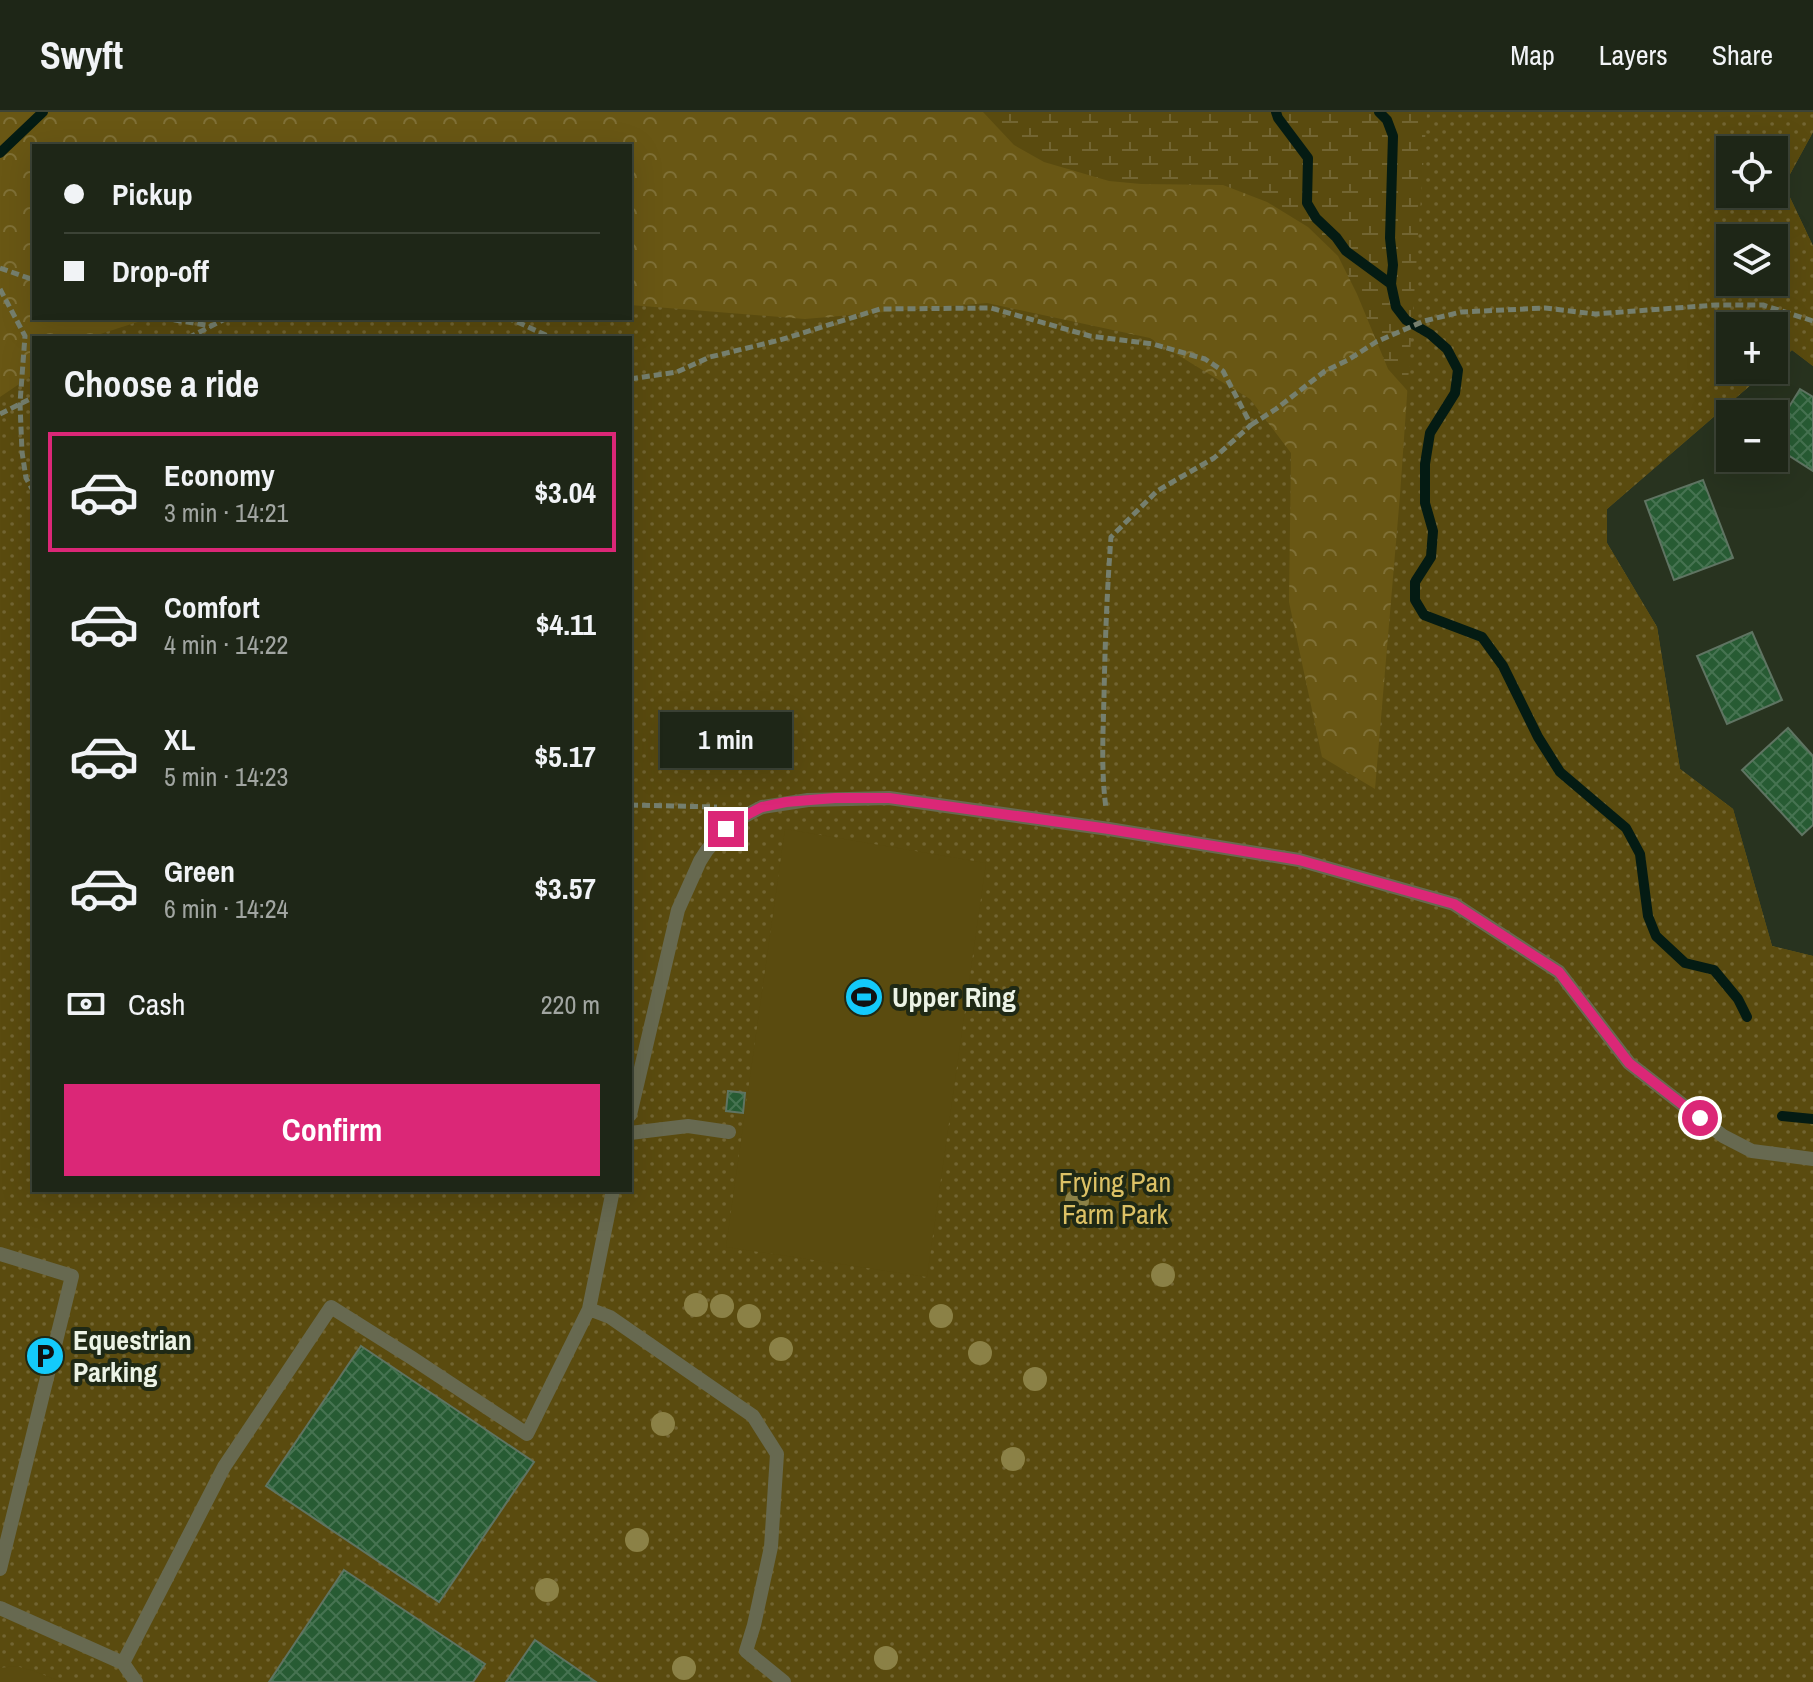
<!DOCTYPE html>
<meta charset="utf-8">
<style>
body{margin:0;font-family:"Archivo Narrow",sans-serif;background:#2b3224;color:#f1f3f6;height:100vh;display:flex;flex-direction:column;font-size:30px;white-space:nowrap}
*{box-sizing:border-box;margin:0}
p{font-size:26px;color:#a1a5a1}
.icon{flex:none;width:44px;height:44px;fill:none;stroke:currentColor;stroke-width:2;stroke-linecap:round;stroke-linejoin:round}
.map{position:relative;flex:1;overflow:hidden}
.side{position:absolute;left:32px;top:224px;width:600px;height:856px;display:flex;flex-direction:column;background:#1e2617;border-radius:0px;box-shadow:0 8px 32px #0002,0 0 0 2px #3c4336}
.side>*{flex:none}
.hud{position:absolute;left:32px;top:32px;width:600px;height:176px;border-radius:0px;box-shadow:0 8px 32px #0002,0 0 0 2px #3c4336;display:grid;align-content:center;height:176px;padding:0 32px;background:#1e2617}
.buttons{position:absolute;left:1716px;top:24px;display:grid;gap:16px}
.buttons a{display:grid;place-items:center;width:72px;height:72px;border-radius:0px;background:#1e2617;box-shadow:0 8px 32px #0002,0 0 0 2px #3c4336;font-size:40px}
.end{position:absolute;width:36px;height:36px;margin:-18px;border:10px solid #db2777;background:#fff;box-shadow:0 0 0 4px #fff}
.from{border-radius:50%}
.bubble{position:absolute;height:56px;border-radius:0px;background:#1e2617;box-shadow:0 8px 32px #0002,0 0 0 2px #3c4336;font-size:26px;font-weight:800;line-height:56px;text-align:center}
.hud b{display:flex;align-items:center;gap:28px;height:76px;font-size:30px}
.hud b+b{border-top:2px solid #3c4336}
.hud i{width:20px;height:20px;background:#f1f3f6}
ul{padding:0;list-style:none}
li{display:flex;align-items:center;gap:24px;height:120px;margin:0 16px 12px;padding:0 16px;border:4px solid transparent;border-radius:0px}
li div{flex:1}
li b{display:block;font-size:30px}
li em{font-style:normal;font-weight:800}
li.current{border-color:#db2777}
li>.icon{width:72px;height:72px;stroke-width:1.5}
h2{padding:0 32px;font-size:36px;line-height:96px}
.pay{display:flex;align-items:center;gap:20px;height:88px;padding:0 32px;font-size:30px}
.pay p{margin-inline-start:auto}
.cta{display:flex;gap:16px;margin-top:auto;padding:16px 32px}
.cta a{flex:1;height:92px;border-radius:0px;background:#db2777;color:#fff;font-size:32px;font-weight:800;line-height:92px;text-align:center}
header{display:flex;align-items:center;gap:48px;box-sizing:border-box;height:112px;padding:0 40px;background:#1e2617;border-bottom:2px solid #3c4336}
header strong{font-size:38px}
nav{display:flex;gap:44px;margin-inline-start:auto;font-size:28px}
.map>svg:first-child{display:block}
.forest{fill:url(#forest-crowns);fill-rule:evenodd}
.wetland{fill:url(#wetland-marsh)}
.park{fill:url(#park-dots);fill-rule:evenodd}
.garden{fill:#5a4b0f}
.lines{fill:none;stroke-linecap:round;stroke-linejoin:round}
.stream{stroke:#041b13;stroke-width:10}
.building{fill:url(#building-cross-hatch);stroke:#5f7462;stroke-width:2}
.path{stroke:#757f6e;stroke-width:5;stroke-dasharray:8 4;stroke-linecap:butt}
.lane{stroke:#676950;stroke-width:14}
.tree{fill:#8b8146}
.route{stroke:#db2777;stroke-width:10}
.labels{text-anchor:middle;stroke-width:8;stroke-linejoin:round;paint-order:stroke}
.poi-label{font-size:28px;font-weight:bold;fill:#ecf3e6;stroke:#1f2915;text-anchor:start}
.park-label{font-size:28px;fill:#dcc165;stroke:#1f2915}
</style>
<header>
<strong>Swyft</strong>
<nav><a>Map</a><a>Layers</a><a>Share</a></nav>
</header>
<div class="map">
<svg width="1813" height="1570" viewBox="0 0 1813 1570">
<defs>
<pattern id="forest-crowns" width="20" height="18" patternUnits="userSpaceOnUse" patternTransform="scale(2)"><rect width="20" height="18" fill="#695714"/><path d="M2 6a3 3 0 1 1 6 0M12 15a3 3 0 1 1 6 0" fill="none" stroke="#7f7036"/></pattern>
<pattern id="wetland-marsh" width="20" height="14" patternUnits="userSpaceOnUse" patternTransform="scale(2)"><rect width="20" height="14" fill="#5a4b0f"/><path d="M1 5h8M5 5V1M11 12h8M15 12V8" fill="none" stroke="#726532"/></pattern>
<pattern id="park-dots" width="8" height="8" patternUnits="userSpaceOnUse" patternTransform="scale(2)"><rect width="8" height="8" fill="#5a4b0f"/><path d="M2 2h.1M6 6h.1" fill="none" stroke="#726532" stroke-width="1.8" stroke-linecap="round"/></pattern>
<pattern id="building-cross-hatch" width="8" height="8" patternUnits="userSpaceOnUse" patternTransform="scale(2)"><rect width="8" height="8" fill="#275b33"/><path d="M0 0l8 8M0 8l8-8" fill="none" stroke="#467351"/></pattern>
</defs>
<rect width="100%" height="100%" fill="#28331f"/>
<path class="forest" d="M0 0H1813V20L1784 73 1813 134V254L1792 238 1774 253V214H1730V258H1768L1607 397V431L1657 515 1680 657 1733 697 1772 834 1813 844V1359L630 226H34V1015L0 1004ZM34 34H630V206H34ZM1730 38H1774V82H1730ZM1730 126H1774V170H1730Z"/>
<path class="wetland" d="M983 0H1624L1413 285 1388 257 1357 182 1338 144 1308 115 1267 90 1223 73 1141 72 1109 69 1044 50 1014 33Z"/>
<path class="park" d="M1427 0H1813V20L1784 73 1813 134V254L1792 238 1774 253V214H1730V258H1768L1607 397V431L1657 515 1680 657 1733 697 1772 834 1813 844V1570H0V285L34 262V1078H630V226H88L150 206H630V193L805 207 987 191 1150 226 1250 287 1291 341 1289 490 1322 645 1375 677 1400 383ZM1730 38H1774V82H1730ZM1730 126H1774V170H1730Z"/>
<path class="garden" d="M785 717 986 751 927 1165 726 1135Z
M16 1554 34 1559 62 1570H0V1556Z"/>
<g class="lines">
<path class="stream" d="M1276 0 1278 6 1308 46 1307 91 1316 106 1336 125 1346 139 1391 172
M1379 0 1387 8 1393 24 1390 126 1393 153 1391 172 1396 195 1406 208 1430 222 1447 237 1458 258 1455 281 1430 321 1425 352V391L1433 419 1431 445 1415 470V488L1424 503 1482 525 1503 554 1538 625 1560 660 1626 716 1640 742 1648 804 1656 824 1685 851 1714 858 1738 887 1747 905
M0 41 43 0
M1782 1004 1813 1007"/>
</g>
<path class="building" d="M1800 277 1813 285V359L1774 334V319Z
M1703 368 1733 446 1674 468 1645 389Z
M1752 520 1782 588 1727 612 1697 544Z
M1788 616 1813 644V713L1802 723 1742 658Z
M728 979 745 981 743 1001 726 999Z
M361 1234 534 1350 439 1490 266 1374Z
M344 1458 485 1552 473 1570H269Z
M535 1528 596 1570H506Z"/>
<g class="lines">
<path class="path" d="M0 156 34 168
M0 177 25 224 20 291 22 340 26 366 34 380
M162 206 212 214
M506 206 513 208 552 226
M188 226 227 206
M630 267 677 260 710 245 780 228 880 197 991 196 1090 224 1153 232 1205 247 1223 259 1251 313 1214 346 1157 379 1111 425C1107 478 1105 531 1104 585 1103 622 1101 660 1106 696
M0 302 34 285
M1251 313 1276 297 1325 259 1348 248 1376 230 1424 209 1461 200 1545 196 1595 202 1716 193H1763L1813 209
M630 693 717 695"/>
<path class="lane" d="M630 1003 678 798 700 749 707 738 726 717 739 707 762 695 808 688 889 686 1109 717 1299 748 1454 792 1559 860 1629 951 1723 1024 1752 1039 1813 1047
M630 1021 688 1014 729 1020
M613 1078 589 1197 610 1205 753 1304 777 1342 771 1435 754 1513 746 1539 784 1570
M0 1142 72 1164 0 1457
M0 1496 123 1551 136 1570
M123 1551 224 1355 331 1195 412 1246 527 1322 589 1197"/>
</g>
<g class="tree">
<circle cx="1077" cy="1089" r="12"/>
<circle cx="1163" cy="1163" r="12"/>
<circle cx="696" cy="1193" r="12"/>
<circle cx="722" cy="1194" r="12"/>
<circle cx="749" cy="1204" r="12"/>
<circle cx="941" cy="1204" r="12"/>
<circle cx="781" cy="1237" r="12"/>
<circle cx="980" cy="1241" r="12"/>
<circle cx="1035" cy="1267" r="12"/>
<circle cx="663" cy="1312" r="12"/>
<circle cx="1013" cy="1347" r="12"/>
<circle cx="637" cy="1428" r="12"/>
<circle cx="547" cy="1478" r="12"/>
<circle cx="886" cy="1546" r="12"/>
<circle cx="684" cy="1556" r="12"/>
</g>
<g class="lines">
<path class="route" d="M726 717 739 707 762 695 786 690 835 686H889L1109 717 1299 748 1454 792 1559 860 1629 951 1700 1006"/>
</g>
<defs>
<symbol id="stadium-disc" viewBox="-11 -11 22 22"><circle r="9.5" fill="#13cafb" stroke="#1f2915"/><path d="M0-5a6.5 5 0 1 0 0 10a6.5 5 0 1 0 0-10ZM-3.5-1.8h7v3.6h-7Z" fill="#111"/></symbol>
<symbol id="parking-disc" viewBox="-11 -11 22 22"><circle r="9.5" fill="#13cafb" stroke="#1f2915"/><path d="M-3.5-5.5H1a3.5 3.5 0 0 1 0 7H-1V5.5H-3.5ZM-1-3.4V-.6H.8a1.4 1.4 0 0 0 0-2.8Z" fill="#111"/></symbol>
</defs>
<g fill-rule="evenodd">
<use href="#stadium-disc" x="842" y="863" width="44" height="44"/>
<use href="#parking-disc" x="23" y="1222" width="44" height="44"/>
</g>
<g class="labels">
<g class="poi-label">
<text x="892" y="895">Upper Ring</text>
<text x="73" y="1238">Equestrian<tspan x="73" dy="32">Parking</tspan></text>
</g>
<g class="park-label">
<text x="1115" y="1080">Frying Pan<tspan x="1115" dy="32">Farm Park</tspan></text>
</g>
</g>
</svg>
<div class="buttons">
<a><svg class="icon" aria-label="locate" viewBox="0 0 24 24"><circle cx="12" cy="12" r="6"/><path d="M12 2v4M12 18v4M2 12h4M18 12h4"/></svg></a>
<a><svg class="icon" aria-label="layers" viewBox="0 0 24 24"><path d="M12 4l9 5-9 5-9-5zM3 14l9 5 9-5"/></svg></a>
<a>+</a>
<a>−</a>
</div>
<i class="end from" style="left:1700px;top:1006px"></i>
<i class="end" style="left:726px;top:717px"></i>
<div class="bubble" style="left:660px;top:600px;width:132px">1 min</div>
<div class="hud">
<b><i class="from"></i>Pickup</b>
<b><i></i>Drop-off</b>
</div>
<section class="side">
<h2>Choose a ride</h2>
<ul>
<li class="current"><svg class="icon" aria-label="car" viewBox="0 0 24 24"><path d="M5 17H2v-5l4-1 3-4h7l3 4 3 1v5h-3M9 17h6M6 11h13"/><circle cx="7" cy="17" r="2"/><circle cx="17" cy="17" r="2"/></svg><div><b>Economy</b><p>3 min · 14:21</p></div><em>$3.04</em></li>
<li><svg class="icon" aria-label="car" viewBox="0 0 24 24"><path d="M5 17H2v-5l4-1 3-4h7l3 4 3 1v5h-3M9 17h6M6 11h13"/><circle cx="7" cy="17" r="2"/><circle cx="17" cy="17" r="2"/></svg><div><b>Comfort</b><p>4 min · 14:22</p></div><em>$4.11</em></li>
<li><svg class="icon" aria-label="car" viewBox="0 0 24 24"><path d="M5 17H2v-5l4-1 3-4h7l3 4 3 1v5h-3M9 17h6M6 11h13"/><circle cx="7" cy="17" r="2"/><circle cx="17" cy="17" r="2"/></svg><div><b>XL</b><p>5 min · 14:23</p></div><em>$5.17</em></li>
<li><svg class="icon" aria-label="car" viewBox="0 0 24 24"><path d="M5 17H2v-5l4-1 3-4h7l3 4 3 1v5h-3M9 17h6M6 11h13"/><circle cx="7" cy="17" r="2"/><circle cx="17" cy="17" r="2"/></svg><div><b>Green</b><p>6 min · 14:24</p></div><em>$3.57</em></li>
</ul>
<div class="pay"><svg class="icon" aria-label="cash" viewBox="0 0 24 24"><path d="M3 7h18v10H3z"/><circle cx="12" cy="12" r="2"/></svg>Cash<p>220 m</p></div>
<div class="cta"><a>Confirm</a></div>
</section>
</div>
